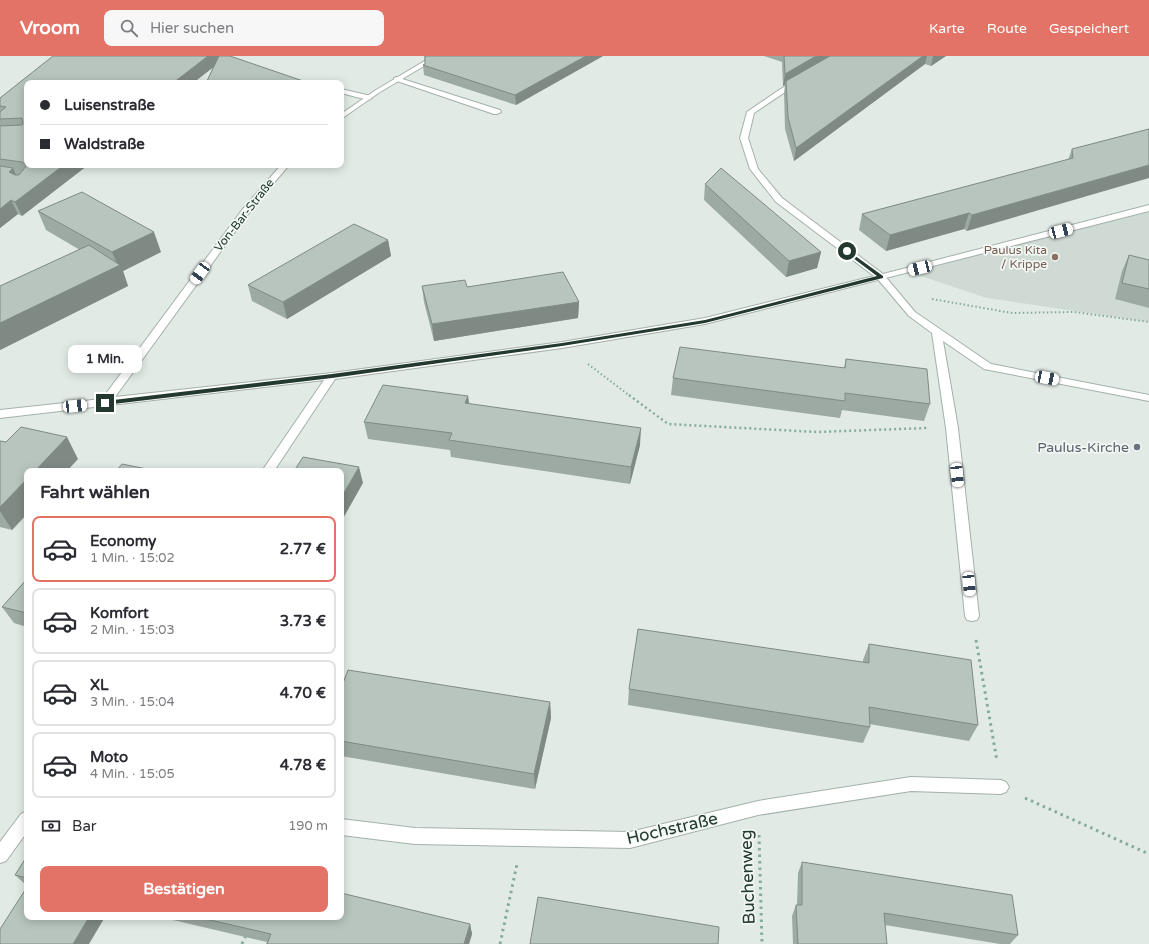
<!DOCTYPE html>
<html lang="de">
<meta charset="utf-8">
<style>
body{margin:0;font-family:"Varela Round",sans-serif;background:#f7f7f7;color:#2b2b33;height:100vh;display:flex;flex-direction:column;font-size:15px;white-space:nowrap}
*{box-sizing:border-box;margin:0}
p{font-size:13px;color:#7c7c81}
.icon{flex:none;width:22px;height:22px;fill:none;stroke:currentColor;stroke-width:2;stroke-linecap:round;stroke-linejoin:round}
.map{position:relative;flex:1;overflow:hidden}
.side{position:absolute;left:24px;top:412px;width:320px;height:452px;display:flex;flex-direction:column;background:#fff;border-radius:8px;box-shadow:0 2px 10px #0003}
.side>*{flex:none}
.banner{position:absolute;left:24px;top:24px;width:320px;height:88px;border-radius:8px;box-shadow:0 2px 10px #0003;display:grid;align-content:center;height:88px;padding:0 16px;background:#fff}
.end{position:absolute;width:18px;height:18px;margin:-9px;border:5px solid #233930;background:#fff;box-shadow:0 0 0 2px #fff}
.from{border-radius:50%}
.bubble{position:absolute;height:28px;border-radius:8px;background:#fff;box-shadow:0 2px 10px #0003;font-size:13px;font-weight:700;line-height:28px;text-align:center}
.car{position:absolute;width:12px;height:24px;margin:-12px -6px;border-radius:5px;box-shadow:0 0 3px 1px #0007;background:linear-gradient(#fff 24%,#345 0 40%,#fff 0 76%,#345 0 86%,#fff 0)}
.banner b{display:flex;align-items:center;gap:14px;height:38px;font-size:15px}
.banner b+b{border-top:1px solid #e1e1e2}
.banner i{width:10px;height:10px;background:#2b2b33}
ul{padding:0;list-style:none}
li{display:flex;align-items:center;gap:12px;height:66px;margin:0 8px 6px;padding:0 8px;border:2px solid #e1e1e2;border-radius:8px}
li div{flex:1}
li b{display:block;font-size:15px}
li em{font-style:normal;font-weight:700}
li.active{border-color:#e37366}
li>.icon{width:36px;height:36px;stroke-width:1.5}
h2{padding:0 16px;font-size:18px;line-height:48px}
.pay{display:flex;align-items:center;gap:10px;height:44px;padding:0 16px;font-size:15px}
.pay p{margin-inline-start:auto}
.action{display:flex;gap:8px;margin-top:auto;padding:8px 16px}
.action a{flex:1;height:46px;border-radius:8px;background:#e37366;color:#fff;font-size:16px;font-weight:700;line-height:46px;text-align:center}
header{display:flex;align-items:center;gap:24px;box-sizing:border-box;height:56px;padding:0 20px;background:#e37366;color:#fff}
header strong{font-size:19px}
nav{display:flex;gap:22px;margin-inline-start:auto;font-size:14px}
.search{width:280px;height:36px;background:#f7f7f7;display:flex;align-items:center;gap:10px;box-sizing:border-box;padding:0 14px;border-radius:8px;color:#7c7c81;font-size:15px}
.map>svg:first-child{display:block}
.built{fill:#d0dad4}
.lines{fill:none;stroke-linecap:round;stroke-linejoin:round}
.lane-casing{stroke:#a4b1ab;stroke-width:2}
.street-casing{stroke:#a4b1ab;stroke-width:2}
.path-far2{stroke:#85ab99;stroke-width:2;stroke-dasharray:1.5 2.5;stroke-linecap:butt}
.path-far1{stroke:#85ab99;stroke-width:2.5;stroke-dasharray:2 3;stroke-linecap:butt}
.path{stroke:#85ab99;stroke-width:3;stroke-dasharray:2.5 4;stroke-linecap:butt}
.lane{fill:#fff;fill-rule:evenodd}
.street{fill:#fff;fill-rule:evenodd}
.wall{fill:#9da9a3}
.shaded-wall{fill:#808a85}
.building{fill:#b7c5be;stroke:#808a85}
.route{fill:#233930}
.education-dot{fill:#8d6e63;stroke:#f1f7f3;stroke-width:1.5}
.worship-dot{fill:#6b7280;stroke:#f1f7f3;stroke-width:1.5}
.labels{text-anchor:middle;stroke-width:3.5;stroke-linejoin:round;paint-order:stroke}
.far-street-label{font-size:12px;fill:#233930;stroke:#f1f7f3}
.far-education-label{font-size:12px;fill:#785e54;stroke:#f1f7f3;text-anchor:end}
.worship-label{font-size:14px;fill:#5b616d;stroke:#f1f7f3;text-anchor:end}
.near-street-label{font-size:17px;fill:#233930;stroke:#f1f7f3}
</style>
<header>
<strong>Vroom</strong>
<div class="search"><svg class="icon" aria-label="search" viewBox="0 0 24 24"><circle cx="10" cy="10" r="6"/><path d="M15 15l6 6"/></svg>Hier suchen</div>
<nav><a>Karte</a><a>Route</a><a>Gespeichert</a></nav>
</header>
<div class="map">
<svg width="1149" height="888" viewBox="0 0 1149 888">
<rect width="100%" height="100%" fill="#e1eae5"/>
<path class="built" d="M1149 152V266L987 242 906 215Z"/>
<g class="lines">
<defs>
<path id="lane" d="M396 21 500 54 501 56 497 58H494L394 24V22Z
M341 33 371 40 372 42 368 44 341 37Z
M881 218 884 219 915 256 991 308 1149 339V345L984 313 943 285 958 372 979 560 977 564 972 565 967 564 965 560 946 372 932 277 909 260 876 221Z"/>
<path id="street" d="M433 0H441L380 36 341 63V58L376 34Z
M798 23 800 24V26L754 57 748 82 758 113 782 142 883 218 1149 149V155L705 268 562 292 335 323 274 415H262L324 324 0 362V354L102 343 242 154 281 109H289L248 158 115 341 332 317 562 286 705 262 874 220 776 146 750 113 740 82 747 56 779 34Z
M911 721 1001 724 1006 726 1009 731 1006 736 1001 738 911 735 758 759 630 792 415 788 341 779V763L415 772 630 776 758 745Z
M27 755V776L6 805 0 807V786L21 758Z"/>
</defs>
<use href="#lane" class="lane-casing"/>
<use href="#street" class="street-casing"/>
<path class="path-far2" d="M932 243 1012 257 1074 256 1149 266
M588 308 630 340"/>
<path class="path-far1" d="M629 339 668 368 817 376 927 372"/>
<path class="path" d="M976 584 997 705
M1025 742 1149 798
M759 779 762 888
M242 888 246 879
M500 888 517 808"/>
<use href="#lane" class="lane"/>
<use href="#street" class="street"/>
</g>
<path class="wall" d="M53 0H230L309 27H206L213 11 193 27H27V109H88L22 160 18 158 0 172V42Z
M424 0H603L516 49 424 19 423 9 425 8Z
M764 0H946L931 10 925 8 794 105 785 73 784 37 785 29 783 30 782 6Z
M1149 73 967 175 964 173 886 195 859 174 862 158 1068 104 1072 93Z
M705 128 821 196 817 212 786 221 704 144Z
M38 155 161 196 123 215 128 230 0 294V230L80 194 46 174Z
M388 184 391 200 287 263 252 245 248 229Z
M1129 199 1149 204V252L1115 243 1122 215Z
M422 230 467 231 579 246 578 262 434 285 424 246Z
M846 303 930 348 924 365 842 354 840 362 671 339 673 322 844 312Z
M468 340 469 348 640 389 630 428 451 401 450 394 368 383 364 366Z
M0 385 78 403 27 415V458L12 474 0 471Z
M27 523V571L14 567 2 551Z
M869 588 978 669 969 685 869 668 870 671 863 687 628 649 629 633 863 606V604Z
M341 626 550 646 551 662 535 733 341 700Z
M27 800V830L15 819Z
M802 806 1018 879 1010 888H1000L885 869 887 888H793L792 860 796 849H797L798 817Z
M160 861H341L470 868 472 878 469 888H266L267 886Z"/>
<path class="shaded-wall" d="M208 0H228L193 27H173Z
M586 0H603L516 49 515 39Z
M816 0H834L786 25 785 29 783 30 785 18Z
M923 0H927L925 8 794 105 796 92Z
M933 0H946L931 10Z
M64 109H88L22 160 15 146Z
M1149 109V122L967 175 972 159Z
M13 112 19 126 9 116Z
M11 144 18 158 0 172V153Z
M969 157 964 173 886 195 890 179Z
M154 176 161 196 123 215 128 230 0 294V267L118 210 112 196Z
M388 184 391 200 287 263 283 246Z
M821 196 817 212 786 221 789 205Z
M579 246 578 262 434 285 432 268Z
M468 340 470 356 465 347Z
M641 372 640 389 630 428 631 411Z
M67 381 78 403 67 415H35Z
M359 411 363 427 341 466V442Z
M27 423V458L12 474 0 455V451Z
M550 646 551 662 535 733 534 718Z
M89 861H105L89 888H73Z
M470 868 472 878 469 888H464Z"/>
<path class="building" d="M53 0H208L173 27H27V109L22 106 0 103V70L21 69 23 68 22 62 0 63V56L6 51 0 50V42Z
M219 0H230L309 27H206Z
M426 0H586L515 39 423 9 425 8V1Z
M784 0H816L785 18Z
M830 0H923L796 92 788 61 786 25Z
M1149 73V109L972 159 969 157 890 179 862 158 1073 102 1072 93Z
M27 109H64L15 146 11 144 0 153V110L13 112 9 116 15 119H19Z
M721 112 821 196 789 205 705 128Z
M82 136 154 176 112 196 38 155Z
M354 168 388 184 283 246 248 229Z
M89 189 120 209 0 267V230Z
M1129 199 1149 204V233L1122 227Z
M563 216 579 246 432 268 422 230 465 224 467 231Z
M680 291 845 312 846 303 927 313 930 348 845 337V345L673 322Z
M383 329 468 340 465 347 641 372 631 411 449 384 452 377 364 366Z
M21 371 67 381 35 415H27V423L0 451V385L6 386Z
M303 401 359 411 341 442V415H294Z
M122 408 157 415H116Z
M27 523V557L2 551Z
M638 573 869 607V588L971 604 978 669 869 651 870 671 629 633Z
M348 614 550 646 534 718 341 685V626L343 627Z
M27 800V822L15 819Z
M802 806 1012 839 1018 879 884 857 887 888H798L796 849H802Z
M27 831V861H89L73 888H0V873Z
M341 837 470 868 464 888H267L271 878 197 861H341Z
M538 841 719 871 718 888H530Z"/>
<path class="route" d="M847 194 883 220V222L705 267 562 290 332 322 105 349 102 347 105 345 332 318 562 287 705 264 877 220 845 196Z"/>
<circle class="education-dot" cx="1055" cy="201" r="4"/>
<circle class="worship-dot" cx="1137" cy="391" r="4"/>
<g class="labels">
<g class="far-street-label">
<text transform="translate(244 159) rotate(-52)" y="4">Von-Bar-Straße</text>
</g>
<g class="far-education-label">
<text x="1047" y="198">Paulus Kita<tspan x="1047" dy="14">/ Krippe</tspan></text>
</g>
<g class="worship-label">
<text x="1129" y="396">Paulus-Kirche</text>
</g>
<g class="near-street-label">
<text transform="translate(672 772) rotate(-13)" y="6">Hochstraße</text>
<text transform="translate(747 821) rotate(-92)" y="6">Buchenweg</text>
</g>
</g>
</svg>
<i class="end from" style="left:847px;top:195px"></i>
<i class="end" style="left:105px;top:347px"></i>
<div class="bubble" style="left:68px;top:289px;width:74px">1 Min.</div>
<i class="car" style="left:1061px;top:175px;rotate:75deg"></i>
<i class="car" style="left:920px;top:212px;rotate:256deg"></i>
<i class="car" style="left:200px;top:217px;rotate:216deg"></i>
<i class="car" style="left:1047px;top:322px;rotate:101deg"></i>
<i class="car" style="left:75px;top:350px;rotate:84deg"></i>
<i class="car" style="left:957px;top:419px;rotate:174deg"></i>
<i class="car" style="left:969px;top:528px;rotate:174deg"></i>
<div class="banner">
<b><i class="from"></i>Luisenstraße</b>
<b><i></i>Waldstraße</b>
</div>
<section class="side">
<h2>Fahrt wählen</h2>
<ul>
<li class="active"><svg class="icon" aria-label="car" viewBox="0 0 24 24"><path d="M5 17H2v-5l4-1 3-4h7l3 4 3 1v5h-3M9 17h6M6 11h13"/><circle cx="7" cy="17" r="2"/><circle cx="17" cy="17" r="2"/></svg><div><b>Economy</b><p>1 Min. · 15:02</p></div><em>2.77 €</em></li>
<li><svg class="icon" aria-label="car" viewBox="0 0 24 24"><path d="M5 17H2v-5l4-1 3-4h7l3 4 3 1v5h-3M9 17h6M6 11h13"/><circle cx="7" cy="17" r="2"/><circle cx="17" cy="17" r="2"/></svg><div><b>Komfort</b><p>2 Min. · 15:03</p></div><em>3.73 €</em></li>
<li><svg class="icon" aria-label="car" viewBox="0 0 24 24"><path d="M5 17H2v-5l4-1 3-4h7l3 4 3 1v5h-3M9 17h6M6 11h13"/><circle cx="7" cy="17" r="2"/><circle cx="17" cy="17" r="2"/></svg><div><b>XL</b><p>3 Min. · 15:04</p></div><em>4.70 €</em></li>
<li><svg class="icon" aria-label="car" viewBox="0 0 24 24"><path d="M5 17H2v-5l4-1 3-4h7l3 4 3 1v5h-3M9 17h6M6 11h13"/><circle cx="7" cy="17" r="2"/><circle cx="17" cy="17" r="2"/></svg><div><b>Moto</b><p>4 Min. · 15:05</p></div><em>4.78 €</em></li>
</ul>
<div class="pay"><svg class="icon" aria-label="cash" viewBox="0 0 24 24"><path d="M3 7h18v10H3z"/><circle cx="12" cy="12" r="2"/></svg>Bar<p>190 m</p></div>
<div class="action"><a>Bestätigen</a></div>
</section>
</div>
